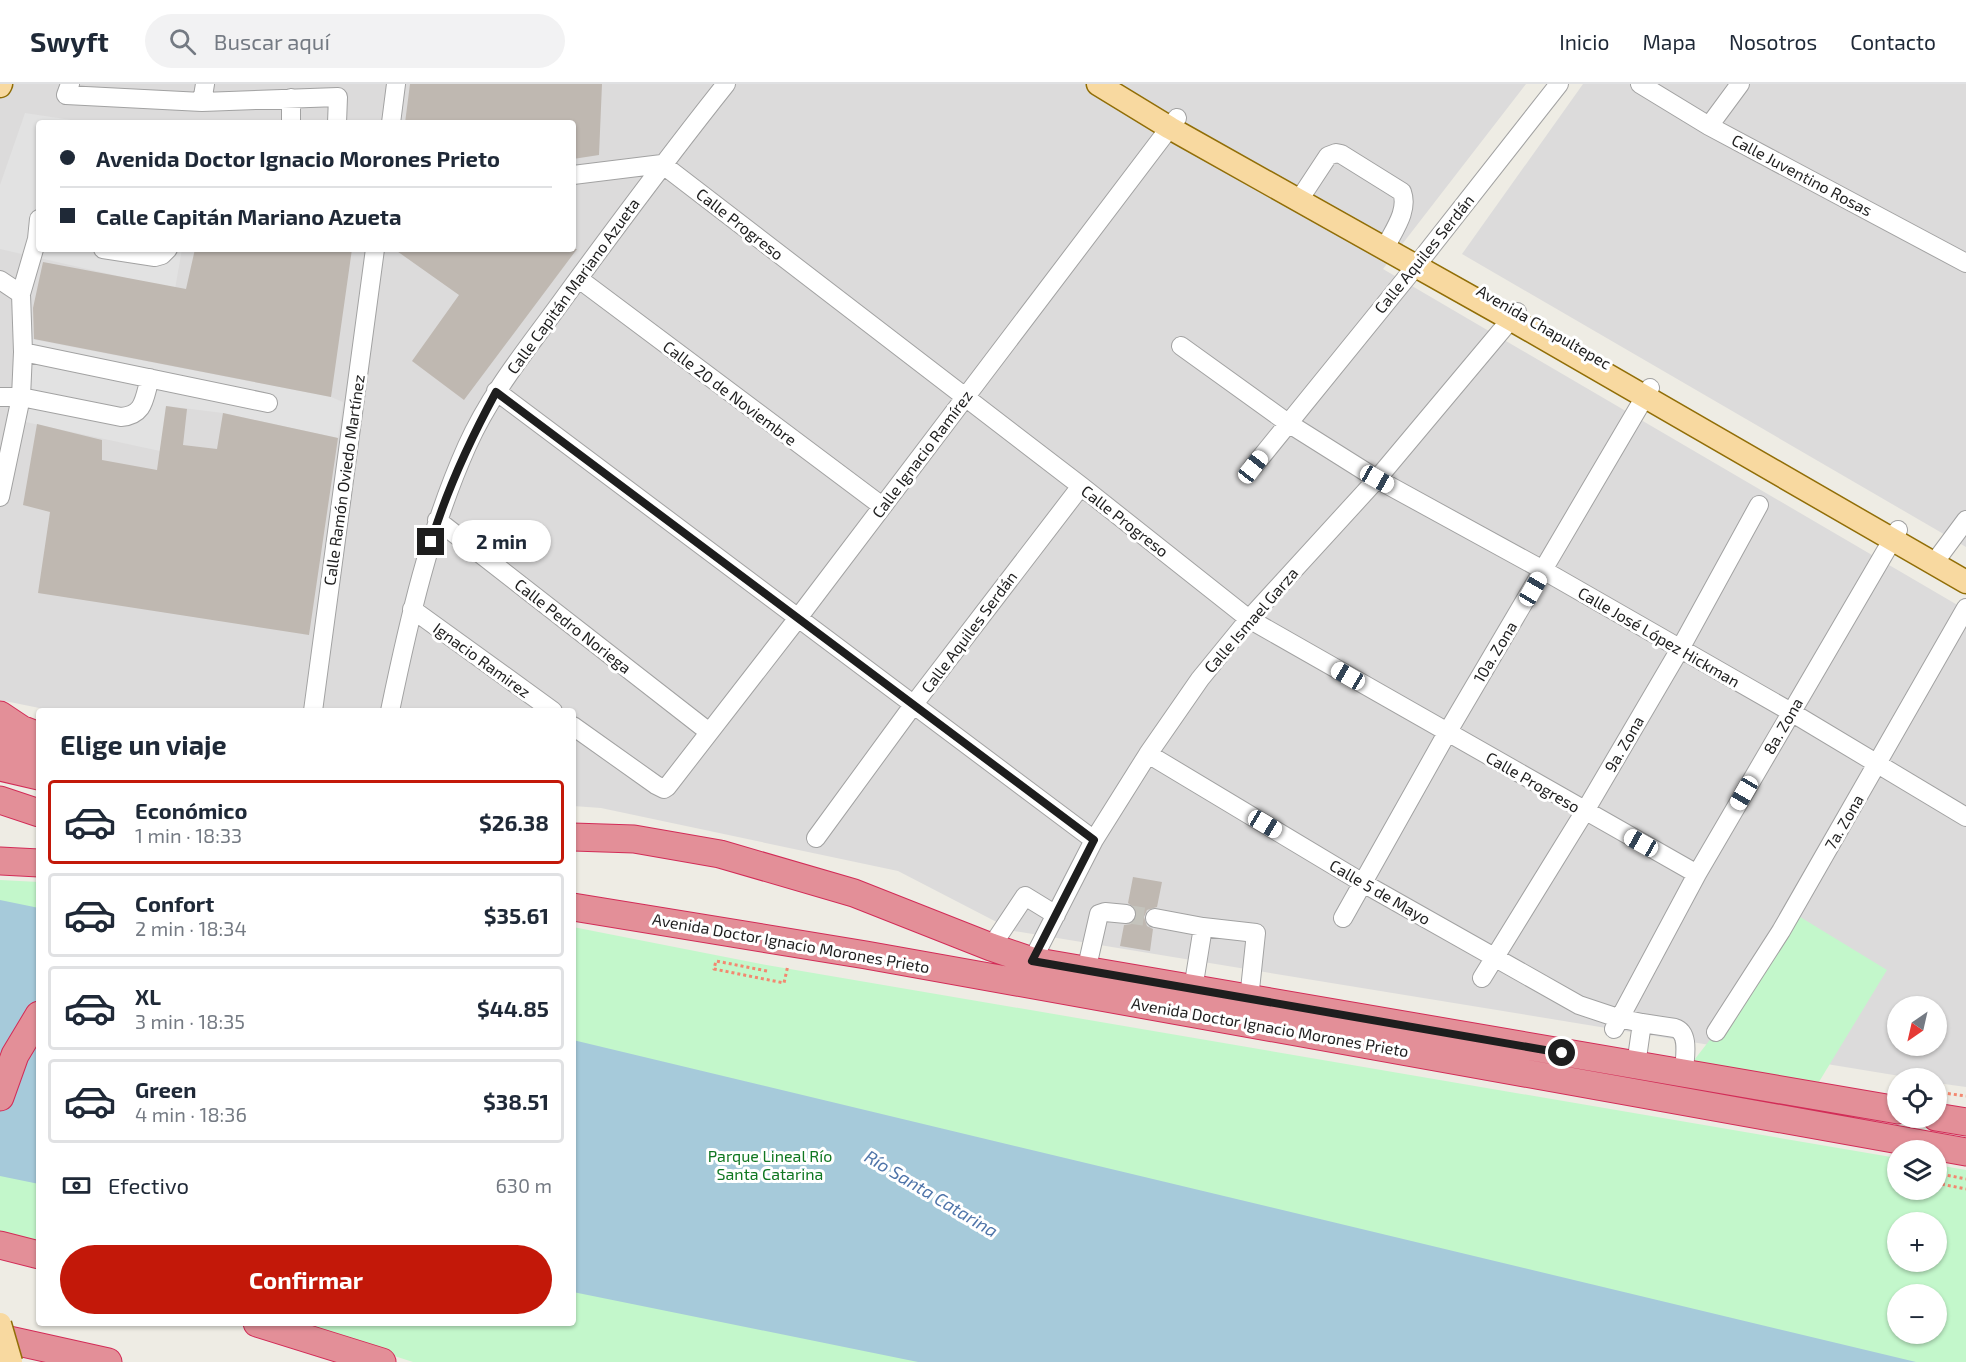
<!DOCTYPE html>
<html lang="es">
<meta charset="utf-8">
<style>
body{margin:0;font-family:"Exo 2",sans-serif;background:#f2f2f3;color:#1f2937;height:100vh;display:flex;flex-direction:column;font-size:22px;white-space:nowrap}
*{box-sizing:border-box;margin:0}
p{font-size:20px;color:#747a83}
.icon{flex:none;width:33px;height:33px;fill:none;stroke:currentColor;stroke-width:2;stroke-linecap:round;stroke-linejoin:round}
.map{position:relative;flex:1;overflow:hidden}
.details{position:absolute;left:36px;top:624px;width:540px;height:618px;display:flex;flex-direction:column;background:#fff;border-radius:6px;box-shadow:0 2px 4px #0004}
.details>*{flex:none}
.top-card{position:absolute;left:36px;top:36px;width:540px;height:132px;border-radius:6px;box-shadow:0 2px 4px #0004;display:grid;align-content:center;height:132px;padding:0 24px;background:#fff}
.needle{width:39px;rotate:214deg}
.fabs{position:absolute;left:1887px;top:912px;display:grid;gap:12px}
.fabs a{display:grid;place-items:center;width:60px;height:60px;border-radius:50%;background:#fff;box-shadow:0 2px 4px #0004;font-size:30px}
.end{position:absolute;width:27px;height:27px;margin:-14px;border:8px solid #1e1e1e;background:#fff;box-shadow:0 0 0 3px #fff}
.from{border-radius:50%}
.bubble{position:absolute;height:42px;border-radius:21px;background:#fff;box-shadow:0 2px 4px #0004;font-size:20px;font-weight:700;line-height:42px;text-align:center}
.car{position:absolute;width:18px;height:36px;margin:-18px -9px;border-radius:8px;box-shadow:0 0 4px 2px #0007;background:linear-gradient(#fff 24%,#345 0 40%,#fff 0 76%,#345 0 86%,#fff 0)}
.top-card b{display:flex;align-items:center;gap:21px;height:57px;font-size:22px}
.top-card b+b{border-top:2px solid #e0e1e3}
.top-card i{width:15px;height:15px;background:#1f2937}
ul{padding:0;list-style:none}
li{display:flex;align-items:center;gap:18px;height:84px;margin:0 12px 9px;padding:0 12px;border:3px solid #e0e1e3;border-radius:6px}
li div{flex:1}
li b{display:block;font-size:22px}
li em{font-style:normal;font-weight:700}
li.on{border-color:#c31809}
li>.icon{width:54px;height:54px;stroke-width:1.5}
h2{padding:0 24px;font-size:27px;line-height:72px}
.pay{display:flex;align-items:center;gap:15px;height:66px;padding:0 24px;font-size:22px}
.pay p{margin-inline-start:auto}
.button{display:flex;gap:12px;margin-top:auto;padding:12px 24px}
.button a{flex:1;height:69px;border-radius:36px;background:#c31809;color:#fff;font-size:24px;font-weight:700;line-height:69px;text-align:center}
header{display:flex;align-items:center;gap:36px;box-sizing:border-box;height:84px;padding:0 30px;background:#fff;border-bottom:2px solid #e0e1e3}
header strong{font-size:28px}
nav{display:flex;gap:33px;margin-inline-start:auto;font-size:21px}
.search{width:420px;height:54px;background:#f2f2f3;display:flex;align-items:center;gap:15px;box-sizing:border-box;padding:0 21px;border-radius:33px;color:#747a83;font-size:22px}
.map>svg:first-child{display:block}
.residential{fill:#dcdbdb;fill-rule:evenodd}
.park{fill:#c3f7cb;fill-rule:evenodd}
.parking{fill:#e2e2e2}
.water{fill:#a6cada}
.building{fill:#bfb8b1}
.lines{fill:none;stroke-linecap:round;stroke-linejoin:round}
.minor-tunnel{stroke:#c4c3bc;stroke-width:18;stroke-dasharray:18 9;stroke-linecap:butt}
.minor-casing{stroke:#a2a2a2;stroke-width:20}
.major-casing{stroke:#916e07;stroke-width:25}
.highway-casing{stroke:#d22c57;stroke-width:29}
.path{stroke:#f38870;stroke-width:3;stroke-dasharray:3 3;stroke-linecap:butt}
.minor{stroke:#fff;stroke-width:18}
.major{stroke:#f8d9a0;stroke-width:22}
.highway{stroke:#e38f98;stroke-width:27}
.major-bridge-casing{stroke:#916e07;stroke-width:25;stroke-linecap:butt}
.major-bridge{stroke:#f8d9a0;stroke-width:22}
.route{stroke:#1e1e1e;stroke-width:8}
.labels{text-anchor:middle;stroke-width:6;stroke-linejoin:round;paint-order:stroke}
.street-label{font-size:16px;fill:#1e1e1e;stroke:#fff}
.park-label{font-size:16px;fill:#107721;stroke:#fff}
.water-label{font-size:18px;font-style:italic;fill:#4e74a9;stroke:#fff}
</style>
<header>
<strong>Swyft</strong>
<div class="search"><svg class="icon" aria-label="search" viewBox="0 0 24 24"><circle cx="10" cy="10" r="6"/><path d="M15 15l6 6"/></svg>Buscar aquí</div>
<nav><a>Inicio</a><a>Mapa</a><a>Nosotros</a><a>Contacto</a></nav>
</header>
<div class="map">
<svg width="1966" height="1278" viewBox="0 0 1966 1278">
<rect width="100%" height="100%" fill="#eeece4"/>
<path class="residential" d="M0 0H1526L1383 185 1966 526V1003L1937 999 1936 994H1912L1014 847 898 787 601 724 573 722V627H54L0 616ZM39 39H573V165H39ZM1898 922H1936V962H1898Z
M1583 0H1966V463L1462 170Z"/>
<path class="park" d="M0 796 39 798V1158L0 1148Z
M1792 828 1887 886 1811 1011 1684 989 1716 948Z
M573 843 761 880 1897 1074 1898 1106H1936L1937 1081 1966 1086V1278H413L292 1239H573ZM1898 1138H1936V1178H1898ZM1898 1210H1936V1250H1898Z"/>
<path class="parking" d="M25 29 91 39H39V165H182L175 205 0 165V101Z
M26 254 331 313 343 318 338 354 223 329 167 322 160 367 7 334Z"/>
<path class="water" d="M0 816 39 824V1100L0 1092Z
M573 956 1916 1278H918L573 1208Z"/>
<path class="building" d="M410 0H602L599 71 573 75V39H405Z
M195 165H352L331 313 34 255 33 224 43 178 186 205Z
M394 165H577L464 316 412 277 459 211Z
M166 322 187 325 183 361 217 365 223 329 338 354 309 551 38 509 50 428 23 421 37 340 102 356V376L157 386Z
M1133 793 1162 798 1157 823 1147 826 1144 833 1147 842 1153 845 1150 867 1120 862 1124 841 1131 840 1137 832 1136 825 1128 819Z"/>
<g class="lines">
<path class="minor-tunnel" d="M1126 830 1155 834"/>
<defs>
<path id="minor" d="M70 0 66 11 202 18 338 13 337 39
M1640 0 1709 42 1966 179
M202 18 205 0
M291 39V14
M391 39 396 0
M1709 42 1740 0
M573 91 662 80 1081 402 1249 535 1697 790
M1299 116 1328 72 1336 69 1341 70 1402 108C1409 127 1393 147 1385 164
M103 165 155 173 162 171 168 165
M579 195 882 422
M0 196 21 210
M1181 262 1288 339 1377 395 1543 486 1791 628 1966 733
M23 268 268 319
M496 307 1094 756
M0 313H21L121 333C145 331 144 314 150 294
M1253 383 1416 182 1559 0
M0 413 21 313 23 268 21 210 37 155 39 135
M437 436 709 648
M1940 471 1966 436
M412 525 553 627
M313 627 375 165
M390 627C409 536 429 447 467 362 492 306 532 259 567 210 619 139 671 69 726 0
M573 642 656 701 664 705 667 703 798 534 1177 34
M1148 670 1363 799 1579 921 1618 934 1642 939
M816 754 914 620 1081 402
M1155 834 1203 843 1193 905
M1343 834 1447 649 1650 304
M1203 843 1256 849 1249 915
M991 863 1025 812 1056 831
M1032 877 1094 756 1148 670 1200 595 1249 535 1377 395 1517 228
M1086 887 1099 830 1105 828 1126 830
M1482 894 1585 727 1680 565 1759 421
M1614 945 1697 790 1898 446
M1716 948 1781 847 1966 524
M1636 981 1642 939 1675 944C1691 949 1684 976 1684 989"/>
<path id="major" d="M1098 0 1170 44 1512 236 1966 498
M0 2 1 0"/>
<path id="highway" d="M0 631 21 645 39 652
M0 657 39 668
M0 683 39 692
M0 716 39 729
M573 753 634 755 720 770 854 809 991 863 1032 877 1898 1026
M0 777 39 779
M573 823 866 871 1966 1068
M0 1013 15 971 39 931
M1936 1033 1966 1038
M0 1161 39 1171
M257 1239 382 1278
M0 1254 108 1278"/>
</defs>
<use href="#minor" class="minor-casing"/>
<use href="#major" class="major-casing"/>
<use href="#highway" class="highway-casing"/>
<path class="path" d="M767 887 716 877 714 885 784 899 788 881
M1936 1008 1966 1012
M1936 1089 1966 1095
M1936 1099 1966 1105"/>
<use href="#minor" class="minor"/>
<use href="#major" class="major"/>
<use href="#highway" class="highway"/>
<defs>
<path id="major-bridge" d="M0 1240 11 1278"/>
</defs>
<use href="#major-bridge" class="major-bridge-casing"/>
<use href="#major-bridge" class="major-bridge"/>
</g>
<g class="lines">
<path class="route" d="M431 458C447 405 470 356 496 308L1094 756 1032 877 1562 969"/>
</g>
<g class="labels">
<g class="street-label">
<text transform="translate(1802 91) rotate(28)" y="6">Calle Juventino Rosas</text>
<text transform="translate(740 140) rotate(38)" y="6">Calle Progreso</text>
<text transform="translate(1424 170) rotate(-51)" y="6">Calle Aquiles Serdán</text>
<text transform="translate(573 202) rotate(-54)" y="6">Calle Capitán Mariano Azueta</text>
<text transform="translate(1544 243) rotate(30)" y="6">Avenida Chapultepec</text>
<text transform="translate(730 309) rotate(37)" y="6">Calle 20 de Noviembre</text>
<text transform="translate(922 370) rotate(-53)" y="6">Calle Ignacio Ramírez</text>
<text transform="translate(344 396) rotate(-82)" y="6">Calle Ramón Oviedo Martínez</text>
<text transform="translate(1125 437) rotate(38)" y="6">Calle Progreso</text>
<text transform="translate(1251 536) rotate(-49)" y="6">Calle Ismael Garza</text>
<text transform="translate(573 542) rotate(38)" y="6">Calle Pedro Noriega</text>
<text transform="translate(969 548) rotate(-53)" y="6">Calle Aquiles Serdán</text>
<text transform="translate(1659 553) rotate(30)" y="6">Calle José López Hickman</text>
<text transform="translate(1495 568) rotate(-59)" y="6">10a. Zona</text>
<text transform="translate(482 576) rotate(36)" y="6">Ignacio Ramirez</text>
<text transform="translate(1783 642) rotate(-60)" y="6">8a. Zona</text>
<text transform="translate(1624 660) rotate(-60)" y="6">9a. Zona</text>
<text transform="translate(1533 698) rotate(30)" y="6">Calle Progreso</text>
<text transform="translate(1844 738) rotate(-60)" y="6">7a. Zona</text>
<text transform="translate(1380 808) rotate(30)" y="6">Calle 5 de Mayo</text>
<text transform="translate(791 859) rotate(10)" y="6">Avenida Doctor Ignacio Morones Prieto</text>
<text transform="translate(1270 943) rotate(10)" y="6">Avenida Doctor Ignacio Morones Prieto</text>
</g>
<g class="park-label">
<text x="770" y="1078">Parque Lineal Río<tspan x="770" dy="18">Santa Catarina</tspan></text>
</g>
<g class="water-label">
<text transform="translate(931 1110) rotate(31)" y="6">Río Santa Catarina</text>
</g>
</g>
</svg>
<div class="fabs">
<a><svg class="needle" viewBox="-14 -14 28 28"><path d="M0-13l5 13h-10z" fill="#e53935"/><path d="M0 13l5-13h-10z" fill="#747a83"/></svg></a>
<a><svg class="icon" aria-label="locate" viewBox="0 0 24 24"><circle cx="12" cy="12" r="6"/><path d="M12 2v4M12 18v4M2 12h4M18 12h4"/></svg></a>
<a><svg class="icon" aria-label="layers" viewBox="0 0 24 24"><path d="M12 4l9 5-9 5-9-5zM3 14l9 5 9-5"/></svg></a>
<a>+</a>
<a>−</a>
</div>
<i class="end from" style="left:1562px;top:969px"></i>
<i class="end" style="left:431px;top:458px"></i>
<div class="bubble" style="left:452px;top:436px;width:99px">2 min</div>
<i class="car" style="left:1253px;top:383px;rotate:38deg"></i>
<i class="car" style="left:1377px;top:395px;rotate:119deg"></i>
<i class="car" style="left:1533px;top:505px;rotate:30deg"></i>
<i class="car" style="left:1348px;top:592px;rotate:300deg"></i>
<i class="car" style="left:1744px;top:709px;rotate:210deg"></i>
<i class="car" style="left:1265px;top:740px;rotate:121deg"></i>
<i class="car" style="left:1641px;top:759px;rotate:299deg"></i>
<div class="top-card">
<b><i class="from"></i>Avenida Doctor Ignacio Morones Prieto</b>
<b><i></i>Calle Capitán Mariano Azueta</b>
</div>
<section class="details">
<h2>Elige un viaje</h2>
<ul>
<li class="on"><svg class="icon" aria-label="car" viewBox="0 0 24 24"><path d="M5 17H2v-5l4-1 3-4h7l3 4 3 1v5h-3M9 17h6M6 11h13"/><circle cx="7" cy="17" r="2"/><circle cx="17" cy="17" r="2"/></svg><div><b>Económico</b><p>1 min · 18:33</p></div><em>$26.38</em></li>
<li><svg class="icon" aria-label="car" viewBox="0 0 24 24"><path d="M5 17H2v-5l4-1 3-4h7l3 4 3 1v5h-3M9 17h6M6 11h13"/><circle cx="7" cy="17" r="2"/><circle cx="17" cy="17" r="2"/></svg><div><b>Confort</b><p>2 min · 18:34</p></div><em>$35.61</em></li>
<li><svg class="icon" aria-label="car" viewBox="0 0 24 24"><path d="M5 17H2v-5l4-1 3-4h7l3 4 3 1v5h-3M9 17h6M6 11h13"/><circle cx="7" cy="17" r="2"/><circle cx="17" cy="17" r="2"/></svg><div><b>XL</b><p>3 min · 18:35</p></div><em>$44.85</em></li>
<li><svg class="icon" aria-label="car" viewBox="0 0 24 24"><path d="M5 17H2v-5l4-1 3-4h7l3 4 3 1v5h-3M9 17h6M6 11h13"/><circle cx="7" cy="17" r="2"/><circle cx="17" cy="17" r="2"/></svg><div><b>Green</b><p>4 min · 18:36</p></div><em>$38.51</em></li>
</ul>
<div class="pay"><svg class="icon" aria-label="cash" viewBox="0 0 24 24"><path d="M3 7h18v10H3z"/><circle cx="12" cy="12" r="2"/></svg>Efectivo<p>630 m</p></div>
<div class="button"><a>Confirmar</a></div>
</section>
</div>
